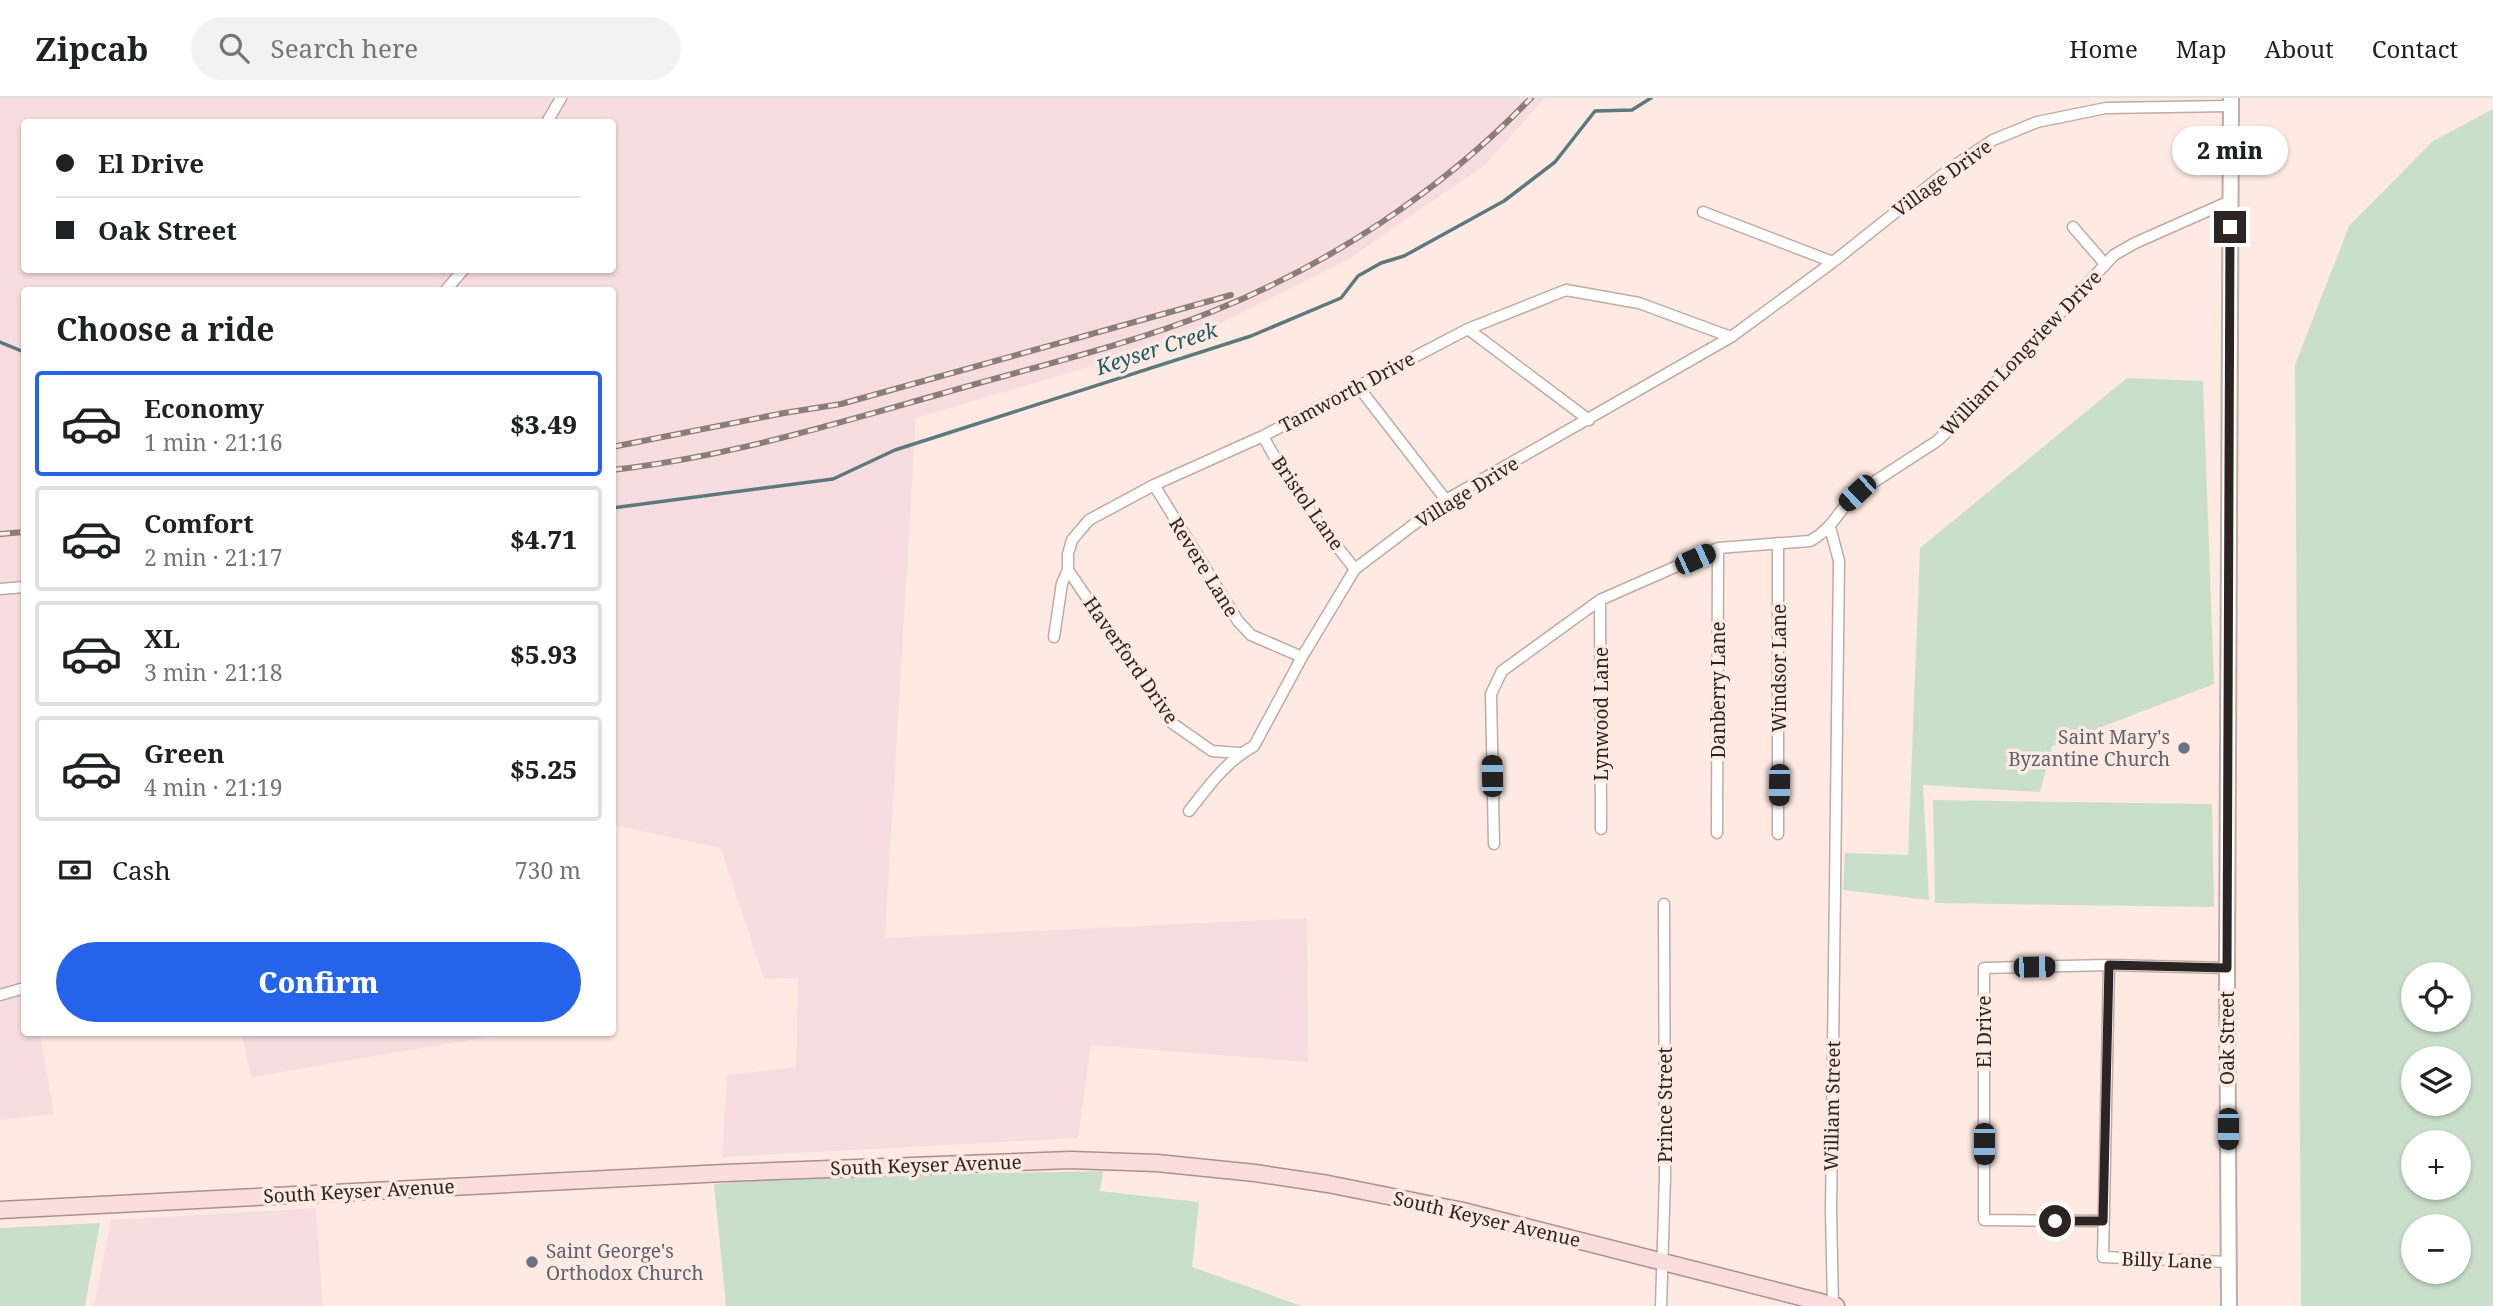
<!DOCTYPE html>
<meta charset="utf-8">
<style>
body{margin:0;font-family:"Noto Serif",serif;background:#f2f2f2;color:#202124;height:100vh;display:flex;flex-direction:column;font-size:26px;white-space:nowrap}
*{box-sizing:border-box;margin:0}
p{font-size:23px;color:#757577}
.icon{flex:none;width:38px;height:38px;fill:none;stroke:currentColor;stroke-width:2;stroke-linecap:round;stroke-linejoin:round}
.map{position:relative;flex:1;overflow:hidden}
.sheet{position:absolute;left:21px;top:189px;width:595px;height:749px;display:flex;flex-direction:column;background:#fff;border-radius:7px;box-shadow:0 2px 5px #0004}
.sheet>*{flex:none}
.banner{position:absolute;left:21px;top:21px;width:595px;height:154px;border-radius:7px;box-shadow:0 2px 5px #0004;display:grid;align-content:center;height:154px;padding:0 35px;background:#fff}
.fabs{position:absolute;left:2401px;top:864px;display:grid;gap:14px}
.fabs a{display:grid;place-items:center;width:70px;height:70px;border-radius:50%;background:#fff;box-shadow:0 2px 5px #0004;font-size:35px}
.end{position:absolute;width:32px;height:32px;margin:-16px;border:9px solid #2c2422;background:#fff;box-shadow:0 0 0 4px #fff}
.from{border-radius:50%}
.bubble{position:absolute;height:49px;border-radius:24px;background:#fff;box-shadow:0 2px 5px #0004;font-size:23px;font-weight:800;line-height:49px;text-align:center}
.car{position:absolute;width:21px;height:42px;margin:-21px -10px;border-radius:9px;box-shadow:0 0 5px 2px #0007;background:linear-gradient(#222 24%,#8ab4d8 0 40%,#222 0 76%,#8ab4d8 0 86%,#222 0)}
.banner b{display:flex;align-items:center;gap:24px;height:66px;font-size:26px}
.banner b+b{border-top:2px solid #e0e0e0}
.banner i{width:18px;height:18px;background:#202124}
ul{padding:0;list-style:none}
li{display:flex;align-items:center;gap:21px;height:105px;margin:0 14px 10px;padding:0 21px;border:4px solid #e0e0e0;border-radius:7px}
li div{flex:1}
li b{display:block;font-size:26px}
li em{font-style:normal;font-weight:800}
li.selected{border-color:#2563eb}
li>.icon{width:63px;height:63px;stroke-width:1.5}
h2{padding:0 35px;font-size:32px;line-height:84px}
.pay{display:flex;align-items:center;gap:18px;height:77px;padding:0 35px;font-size:26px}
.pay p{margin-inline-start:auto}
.button{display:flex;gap:14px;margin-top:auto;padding:14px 35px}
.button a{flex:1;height:80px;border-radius:42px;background:#2563eb;color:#fff;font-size:28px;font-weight:800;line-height:80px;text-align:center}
header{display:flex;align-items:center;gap:42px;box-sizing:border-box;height:98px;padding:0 35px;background:#fff;border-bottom:2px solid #e0e0e0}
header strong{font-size:33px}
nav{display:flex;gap:38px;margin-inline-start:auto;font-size:24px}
.search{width:490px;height:63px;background:#f2f2f2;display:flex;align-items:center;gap:18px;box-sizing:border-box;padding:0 24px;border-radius:38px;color:#757577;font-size:26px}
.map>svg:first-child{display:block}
.industrial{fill:#f8dde0;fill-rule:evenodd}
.green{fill:#cadfca;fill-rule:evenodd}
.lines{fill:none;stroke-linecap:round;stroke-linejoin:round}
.stream{stroke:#5c7a7e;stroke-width:3.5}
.street-casing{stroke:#beaba4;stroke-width:13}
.secondary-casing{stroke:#beaba4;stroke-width:18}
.primary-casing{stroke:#af8e8d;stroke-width:19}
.street{stroke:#fff;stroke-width:10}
.secondary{stroke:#fff;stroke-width:14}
.primary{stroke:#fadddd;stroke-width:16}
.rail-casing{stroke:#8b7e7a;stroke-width:6}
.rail{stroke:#feeae3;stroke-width:3.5;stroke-dasharray:10;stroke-linecap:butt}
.route{stroke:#2c2422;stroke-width:9}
.worship-dot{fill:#6b7280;stroke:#feeae3;stroke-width:2.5}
.labels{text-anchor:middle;stroke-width:7;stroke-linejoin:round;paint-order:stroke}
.street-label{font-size:19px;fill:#2c2422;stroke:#feeae3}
.worship-label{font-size:19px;fill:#5b616d;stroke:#feeae3;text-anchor:end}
.water-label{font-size:21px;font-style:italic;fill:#1c5d65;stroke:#feeae3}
</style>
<header>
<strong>Zipcab</strong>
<div class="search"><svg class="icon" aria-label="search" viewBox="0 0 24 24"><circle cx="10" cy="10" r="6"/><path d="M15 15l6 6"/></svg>Search here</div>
<nav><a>Home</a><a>Map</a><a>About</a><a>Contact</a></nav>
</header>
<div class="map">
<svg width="2493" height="1208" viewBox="0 0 2493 1208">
<rect width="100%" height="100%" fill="#feeae3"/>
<path class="industrial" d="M0 0H1545L1485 67 1349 161 1197 237 916 320 885 840 1307 820 1308 964 1091 947 1078 1040 722 1059 727 977 796 969 798 880 764 881 721 750 613 727 612 192H24V934L40 935 54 1016 0 1022ZM24 24H612V172H24Z
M241 934H511V935L251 979Z
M316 1110 323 1208H94L111 1122Z"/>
<path class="green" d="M2493 11V1208H2301L2295 267 2349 128 2433 43ZM2413 877H2459V922H2413ZM2413 961H2459V1006H2413ZM2413 1045H2459V1090H2413ZM2413 1129H2459V1174H2413Z
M2127 280 2203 283 2214 586 2052 648 2040 694 1923 687 1929 802 1843 792 1845 755 1908 757 1920 450Z
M1933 702 2212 706 2214 809 1935 805Z
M1103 1073 1100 1093 1199 1104 1192 1169 1302 1208H726L714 1086 788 1079Z
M100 1125 85 1208H0V1130Z"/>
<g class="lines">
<path class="stream" d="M0 244 24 254
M612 410 833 381 895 352 1251 238 1341 200 1358 178 1381 165 1404 158 1504 103 1555 64 1595 13 1632 12 1651 0"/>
<defs>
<path id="street" d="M547 24 561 0
M1703 114 1833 164
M2073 129 2105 166
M446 192 463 172
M1468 231 1589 322
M1357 287 1446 402
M1263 338C1288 386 1321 429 1355 471
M1154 387 1238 523 1251 537 1302 559
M1830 429 1839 463 1831 1114 1833 1208
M1778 445V736
M1068 472 1172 625 1212 653 1240 655
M0 491 24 489
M1600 502 1601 731
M1054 539 1062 485 1068 472V456L1072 442 1089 422 1154 387 1263 338 1468 231 1566 192 1639 205 1731 239
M1189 713C1208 689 1226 663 1254 648L1302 559 1355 471 1446 402 1731 239 1833 164 1951 70 1993 42 2037 24 2106 10 2230 8
M1717 735 1718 450
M1494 746 1491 596 1502 573 1600 502 1718 450 1810 443C1835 429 1837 413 1857 395L1937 343 1968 314 2114 157 2135 145 2230 103
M2109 867 2103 1159 2228 1164
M0 897 24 890
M2103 1123 1984 1122V870L2109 867 2227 870
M1661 1208 1665 1079 1664 806"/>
<path id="secondary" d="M2229 1208 2227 870 2231 0"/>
<path id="primary" d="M0 1112 724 1075 1070 1062 1157 1065 1255 1075 1328 1086 1463 1113 1836 1208"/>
</defs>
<use href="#street" class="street-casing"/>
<use href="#secondary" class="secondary-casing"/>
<use href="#primary" class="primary-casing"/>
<use href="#street" class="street"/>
<use href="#secondary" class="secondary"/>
<use href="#primary" class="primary"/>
<defs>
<path id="rail" d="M612 349 784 315 841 306 1231 197
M612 372C726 359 828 328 937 297 1029 270 1123 249 1211 214 1329 167 1443 92 1531 0
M0 436 24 434"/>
</defs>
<use href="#rail" class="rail-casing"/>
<use href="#rail" class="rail"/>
</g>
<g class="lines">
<path class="route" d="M2055 1123H2103L2109 867 2227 870 2230 129"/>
</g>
<g class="worship-dot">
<circle cx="2184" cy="650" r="7"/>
<circle cx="532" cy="1164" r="7"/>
</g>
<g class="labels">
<g class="street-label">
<text transform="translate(1942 80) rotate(-36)" y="7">Village Drive</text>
<text transform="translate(2021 255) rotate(-46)" y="7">William Longview Drive</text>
<text transform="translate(1347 294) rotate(-28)" y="7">Tamworth Drive</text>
<text transform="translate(1467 394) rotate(-32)" y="7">Village Drive</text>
<text transform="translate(1308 405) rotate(55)" y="7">Bristol Lane</text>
<text transform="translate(1204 469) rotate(58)" y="7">Revere Lane</text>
<text transform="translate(1131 562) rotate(55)" y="7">Haverford Drive</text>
<text transform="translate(1779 570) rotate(-90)" y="7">Windsor Lane</text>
<text transform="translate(1718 592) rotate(-90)" y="7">Danberry Lane</text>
<text transform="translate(1601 616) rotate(-90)" y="7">Lynwood Lane</text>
<text transform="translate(1984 934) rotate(-90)" y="7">El Drive</text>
<text transform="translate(2227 940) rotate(-90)" y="7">Oak Street</text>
<text transform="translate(1665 1007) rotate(-90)" y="7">Prince Street</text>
<text transform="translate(1832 1008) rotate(-89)" y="7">William Street</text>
<text transform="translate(926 1067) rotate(-2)" y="7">South Keyser Avenue</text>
<text transform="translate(359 1093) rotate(-3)" y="7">South Keyser Avenue</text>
<text transform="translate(1487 1121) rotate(13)" y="7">South Keyser Avenue</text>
<text transform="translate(2167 1162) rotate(2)" y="7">Billy Lane</text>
</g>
<g class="worship-label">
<text x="2170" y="646">Saint Mary's<tspan x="2170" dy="22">Byzantine Church</tspan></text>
<text x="546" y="1160" text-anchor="start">Saint George's<tspan x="546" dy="22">Orthodox Church</tspan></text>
</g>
<g class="water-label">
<text transform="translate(1157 251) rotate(-18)" y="7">Keyser Creek</text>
</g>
</g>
</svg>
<div class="fabs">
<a><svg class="icon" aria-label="locate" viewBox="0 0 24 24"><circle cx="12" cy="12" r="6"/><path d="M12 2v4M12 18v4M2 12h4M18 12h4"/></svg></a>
<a><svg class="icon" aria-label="layers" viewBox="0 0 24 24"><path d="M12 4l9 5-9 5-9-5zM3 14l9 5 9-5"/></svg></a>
<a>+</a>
<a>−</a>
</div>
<i class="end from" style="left:2055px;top:1123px"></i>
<i class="end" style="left:2230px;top:129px"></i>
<div class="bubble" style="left:2172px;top:28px;width:116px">2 min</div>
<i class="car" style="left:1857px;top:395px;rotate:227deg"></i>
<i class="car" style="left:1695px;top:461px;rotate:66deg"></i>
<i class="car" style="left:1492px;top:678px;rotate:359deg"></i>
<i class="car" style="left:1779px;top:687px;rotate:181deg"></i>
<i class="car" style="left:2034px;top:869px;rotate:89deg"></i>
<i class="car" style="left:2228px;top:1031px;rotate:180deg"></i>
<i class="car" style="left:1984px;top:1046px;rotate:180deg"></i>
<div class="banner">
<b><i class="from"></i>El Drive</b>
<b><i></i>Oak Street</b>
</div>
<section class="sheet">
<h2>Choose a ride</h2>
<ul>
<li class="selected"><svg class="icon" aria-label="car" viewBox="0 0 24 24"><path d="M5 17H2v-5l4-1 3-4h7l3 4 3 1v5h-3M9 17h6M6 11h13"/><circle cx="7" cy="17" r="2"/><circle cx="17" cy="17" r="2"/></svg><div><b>Economy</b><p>1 min · 21:16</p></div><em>$3.49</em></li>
<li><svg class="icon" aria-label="car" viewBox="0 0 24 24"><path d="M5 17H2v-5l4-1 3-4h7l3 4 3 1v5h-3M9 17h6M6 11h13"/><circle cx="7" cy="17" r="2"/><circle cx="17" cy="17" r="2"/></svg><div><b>Comfort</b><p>2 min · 21:17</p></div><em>$4.71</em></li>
<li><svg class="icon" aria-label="car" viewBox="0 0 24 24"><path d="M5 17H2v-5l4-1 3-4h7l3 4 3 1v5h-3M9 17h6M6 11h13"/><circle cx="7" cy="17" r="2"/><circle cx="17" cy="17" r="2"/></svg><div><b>XL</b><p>3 min · 21:18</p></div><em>$5.93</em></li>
<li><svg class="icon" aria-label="car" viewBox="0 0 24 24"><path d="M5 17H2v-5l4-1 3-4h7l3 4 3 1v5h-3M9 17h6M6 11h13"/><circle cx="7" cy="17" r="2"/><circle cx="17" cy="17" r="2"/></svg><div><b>Green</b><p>4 min · 21:19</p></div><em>$5.25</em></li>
</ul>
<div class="pay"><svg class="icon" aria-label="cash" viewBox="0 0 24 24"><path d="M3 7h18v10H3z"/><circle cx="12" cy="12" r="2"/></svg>Cash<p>730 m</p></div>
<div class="button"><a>Confirm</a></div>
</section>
</div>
